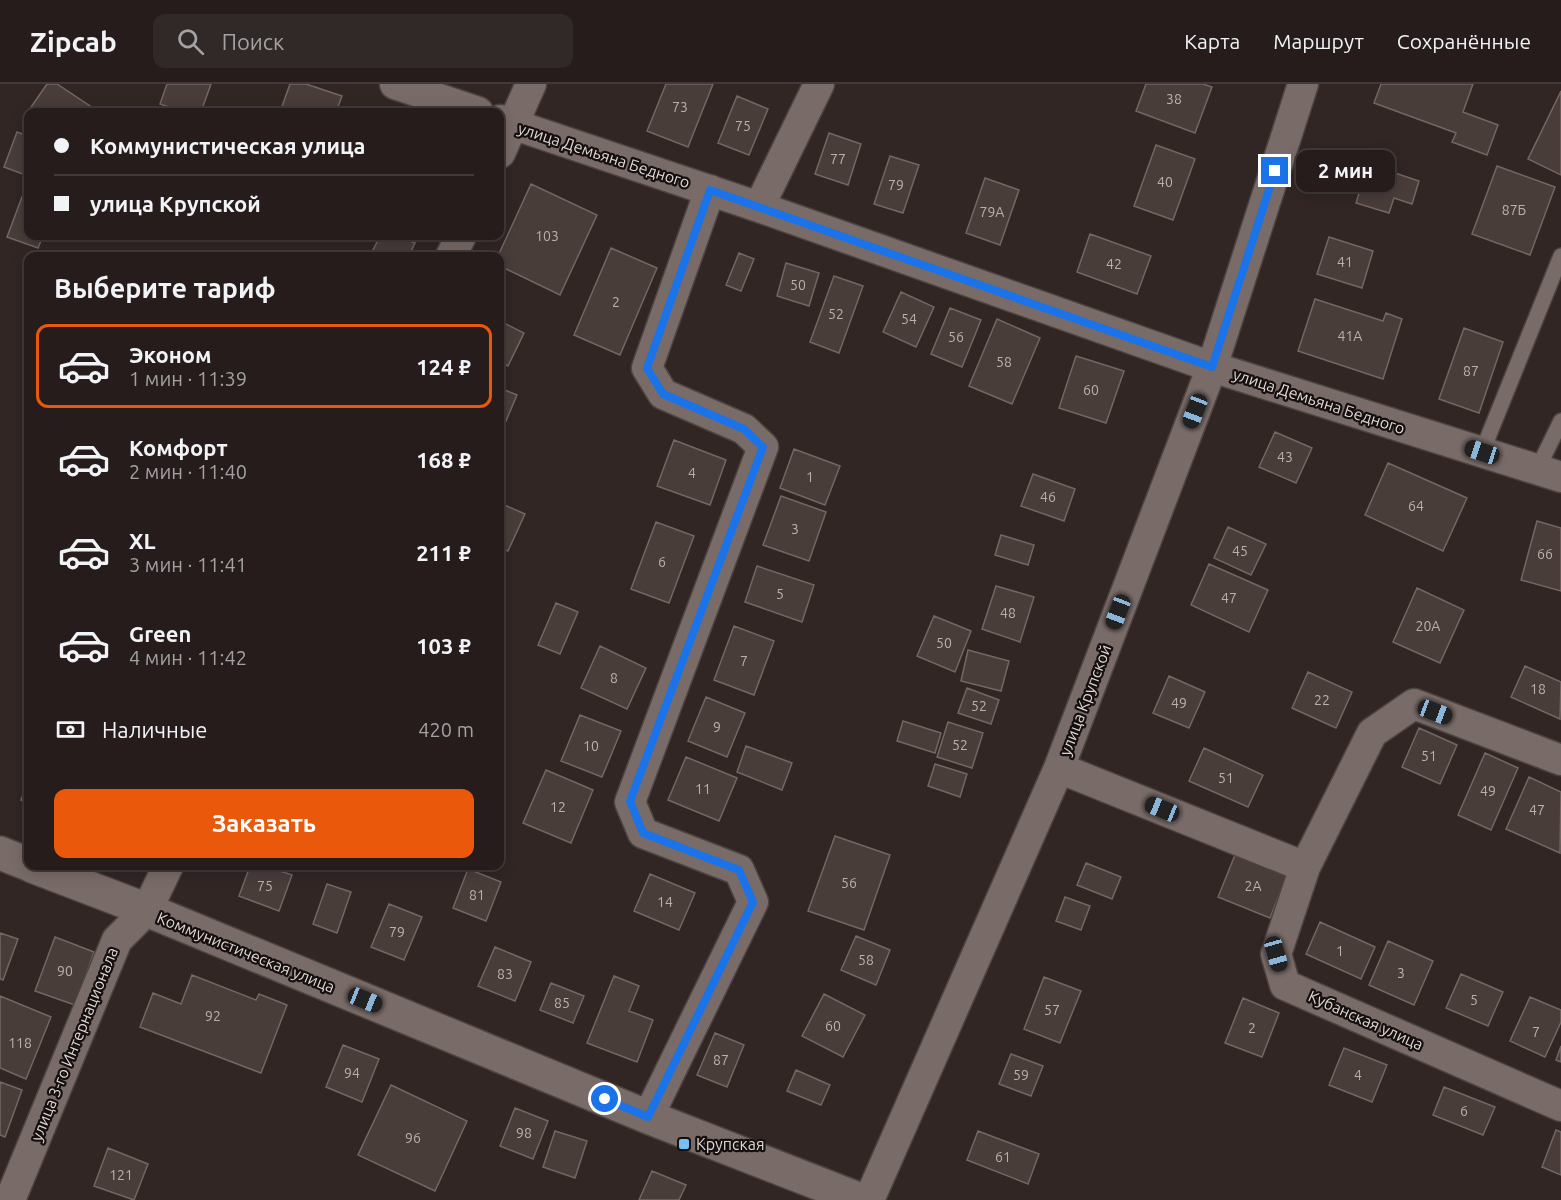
<!DOCTYPE html>
<html lang="ru">
<meta charset="utf-8">
<style>
body{margin:0;font-family:Ubuntu,sans-serif;background:#312928;color:#f1f3f6;height:100vh;display:flex;flex-direction:column;font-size:22px;white-space:nowrap}
*{box-sizing:border-box;margin:0}
p{font-size:20px;color:#a3a1a3}
.icon{flex:none;width:33px;height:33px;fill:none;stroke:currentColor;stroke-width:2;stroke-linecap:round;stroke-linejoin:round}
.map{position:relative;flex:1;overflow:hidden}
.side{position:absolute;left:24px;top:168px;width:480px;height:618px;display:flex;flex-direction:column;background:#251c1b;border-radius:12px;box-shadow:0 3px 15px #0003,0 0 0 2px #423a3a}
.side>*{flex:none}
.hud{position:absolute;left:24px;top:24px;width:480px;height:132px;border-radius:12px;box-shadow:0 3px 15px #0003,0 0 0 2px #423a3a;display:grid;align-content:center;height:132px;padding:0 30px;background:#251c1b}
.end{position:absolute;width:27px;height:27px;margin:-14px;border:8px solid #1a73e8;background:#fff;box-shadow:0 0 0 3px #fff}
.from{border-radius:50%}
.bubble{position:absolute;height:42px;border-radius:12px;background:#251c1b;box-shadow:0 3px 15px #0003,0 0 0 2px #423a3a;font-size:20px;font-weight:700;line-height:42px;text-align:center}
.car{position:absolute;width:18px;height:36px;margin:-18px -9px;border-radius:8px;box-shadow:0 0 4px 2px #0007;background:linear-gradient(#222 24%,#8ab4d8 0 40%,#222 0 76%,#8ab4d8 0 86%,#222 0)}
.hud b{display:flex;align-items:center;gap:21px;height:57px;font-size:22px}
.hud b+b{border-top:2px solid #423a3a}
.hud i{width:15px;height:15px;background:#f1f3f6}
ul{padding:0;list-style:none}
li{display:flex;align-items:center;gap:18px;height:84px;margin:0 12px 9px;padding:0 18px;border:3px solid transparent;border-radius:12px}
li div{flex:1}
li b{display:block;font-size:22px}
li em{font-style:normal;font-weight:700}
li.on{border-color:#ea580c}
li>.icon{width:54px;height:54px;stroke-width:1.5}
h2{padding:0 30px;font-size:27px;line-height:72px}
.pay{display:flex;align-items:center;gap:15px;height:66px;padding:0 30px;font-size:22px}
.pay p{margin-inline-start:auto}
.cta{display:flex;gap:12px;margin-top:auto;padding:12px 30px}
.cta a{flex:1;height:69px;border-radius:12px;background:#ea580c;color:#fff;font-size:24px;font-weight:700;line-height:69px;text-align:center}
header{display:flex;align-items:center;gap:36px;box-sizing:border-box;height:84px;padding:0 30px;background:#251c1b;border-bottom:2px solid #423a3a}
header strong{font-size:28px}
nav{display:flex;gap:33px;margin-inline-start:auto;font-size:21px}
.search{width:420px;height:54px;background:#312928;display:flex;align-items:center;gap:15px;box-sizing:border-box;padding:0 21px;border-radius:12px;color:#a3a1a3;font-size:22px}
.map>svg:first-child{display:block}
.building{fill:#493d3a;stroke:#736663;stroke-width:1.5}
.lines{fill:none;stroke-linecap:round;stroke-linejoin:round}
.lane-casing{stroke:#4c4341;stroke-width:18}
.street-casing{stroke:#4c4341;stroke-width:33}
.secondary-casing{stroke:#4c4341;stroke-width:36}
.lane{stroke:#796b68;stroke-width:15}
.street{stroke:#796b68;stroke-width:30}
.secondary{stroke:#796b68;stroke-width:33}
.route{stroke:#1a73e8;stroke-width:8}
.poi-dot{fill:#76c0f7;stroke:#15100f;stroke-width:2}
.labels{text-anchor:middle;stroke-width:4.5;stroke-linejoin:round;paint-order:stroke}
.number-label{font-size:14px;fill:#bab1af}
.street-label{font-size:16px;fill:#dfd8d6;stroke:#15100f}
.poi-label{font-size:16px;fill:#dfd8d6;stroke:#15100f;text-anchor:start}
</style>
<header>
<strong>Zipcab</strong>
<div class="search"><svg class="icon" aria-label="search" viewBox="0 0 24 24"><circle cx="10" cy="10" r="6"/><path d="M15 15l6 6"/></svg>Поиск</div>
<nav><a>Карта</a><a>Маршрут</a><a>Сохранённые</a></nav>
</header>
<div class="map">
<svg width="1561" height="1116" viewBox="0 0 1561 1116">
<rect width="100%" height="100%" fill="#312624"/>
<path class="building" d="M47 0H57L90 22 86 28H33L29 26Z
M167 0H211L201 28H184L160 20Z
M290 0H306L342 12 336 28H280Z
M666 0H713L688 63 647 47Z
M1146 0H1203L1212 3 1195 49 1136 27Z
M1381 0H1473L1463 28 1498 41 1487 71 1452 58 1456 49 1374 19Z
M1561 7V91L1528 75Z
M737 12 768 25 749 71 718 59Z
M17 48 28 52V92L4 83Z
M829 49 861 60 848 101 815 90Z
M1156 61 1195 75 1173 136 1134 122Z
M890 72 919 81 903 129 874 120Z
M1368 80 1419 97 1412 120 1394 114 1389 129 1356 119Z
M1497 82 1555 103 1530 171 1472 150Z
M985 94 1019 106 1000 161 966 149Z
M531 100 597 131 560 211 500 182V172H498Z
M22 113 28 116V152H43L38 164 7 153Z
M1090 150 1151 172 1137 210 1077 188Z
M380 152H398L415 159 409 172H370Z
M1329 153 1373 167 1362 204 1317 190Z
M611 164 657 184 620 271 574 251Z
M739 169 754 175 741 207 726 201Z
M786 179 819 189 809 222 777 212Z
M834 192 863 202 839 269 810 258Z
M901 208 934 223 916 263 883 248Z
M1315 215 1383 237 1386 229 1402 235 1383 295 1298 267Z
M950 224 981 236 962 283 931 270Z
M997 235 1040 254 1012 320 969 302Z
M500 237 524 249 508 282 500 278Z
M1464 244 1503 258 1479 329 1439 315Z
M1076 272 1124 287 1106 339 1059 324Z
M500 304 517 311 503 344 500 343Z
M1275 348 1312 364 1296 399 1259 383Z
M674 356 726 376 710 421 657 402Z
M794 365 840 382 825 421 780 404Z
M1388 379 1467 414 1443 467 1365 431Z
M1033 390 1075 405 1064 437 1021 422Z
M781 412 826 428 809 477 763 461Z
M500 419 525 430 508 467 500 464Z
M1537 437 1561 444V507L1521 496Z
M656 438 694 452 669 519 631 505Z
M1228 443 1266 460 1251 491 1214 474Z
M1001 451 1034 461 1028 481 995 471Z
M1209 480 1268 506 1249 548 1191 521Z
M757 482 814 501 802 538 745 518Z
M996 502 1034 513 1020 558 982 545Z
M1417 504 1464 526 1440 579 1393 558Z
M556 519 578 528 560 570 538 561Z
M934 532 971 547 955 588 917 572Z
M734 542 774 557 754 611 714 596Z
M600 562 646 584 627 625 581 604Z
M968 566 1009 577 1001 607 961 597Z
M1525 582 1561 598 1560 635 1511 613Z
M1308 588 1352 608 1336 644 1292 624Z
M1169 592 1205 608 1189 644 1153 629Z
M967 604 999 616 991 640 958 629Z
M706 613 745 629 727 673 688 657Z
M580 631 621 647 602 693 561 677Z
M903 637 941 649 935 669 897 657Z
M948 638 983 649 972 684 937 673Z
M1419 644 1457 661 1440 700 1402 683Z
M746 662 792 679 782 706 737 688Z
M1204 664 1263 691 1248 723 1189 697Z
M1485 669 1518 684 1491 746 1458 731Z
M686 673 737 694 719 737 668 716Z
M935 680 967 690 960 713 928 702Z
M546 686 593 706 571 759 523 739Z
M1529 693 1561 708 1560 769 1506 745Z
M28 697V719L21 716Z
M835 752 890 771 864 846 808 827Z
M1235 771 1287 791 1270 834 1218 813Z
M1086 779 1121 793 1112 815 1077 801Z
M250 782H265L292 791 279 827 239 812Z
M468 785 501 798 486 837 453 824Z
M650 790 695 809 679 846 634 827Z
M327 800 351 808 337 849 313 840Z
M1065 813 1090 822 1081 846 1056 837Z
M389 820 422 833 404 876 371 863Z
M1320 838 1375 863 1361 895 1306 870Z
M0 849 18 855 3 896 0 895Z
M856 852 890 866 876 901 841 886Z
M55 853 94 868 75 921 35 907Z
M1388 857 1433 877 1414 921 1369 901Z
M495 863 531 878 515 917 478 902Z
M1461 890 1503 908 1488 942 1446 924Z
M192 891 256 916 259 910 287 921 261 989 140 943 153 909 181 920Z
M614 892 639 902 629 927 653 936 637 978 587 959Z
M1044 893 1081 907 1060 959 1024 945Z
M551 899 584 912 573 939 540 926Z
M824 910 865 931 843 973 802 952Z
M0 912 51 933 26 995 0 984Z
M1530 913 1561 926V938L1545 973 1510 957Z
M1243 914 1279 929 1262 973 1225 959Z
M715 949 744 961 727 1003 697 991Z
M343 961 379 975 362 1018 326 1003Z
M1561 962V978L1556 976Z
M1344 964 1387 981 1372 1018 1329 1001Z
M1011 970 1043 982 1031 1012 999 1000Z
M796 986 830 1001 821 1021 787 1007Z
M0 998 22 1006 5 1053 0 1051Z
M391 1001 467 1037 435 1107 358 1071Z
M1444 1003 1495 1023 1483 1051 1433 1031Z
M515 1024 548 1037 533 1075 500 1062Z
M1556 1046 1561 1048V1091L1542 1083Z
M555 1047 587 1057 575 1094 543 1083Z
M978 1047 1039 1070 1028 1100 967 1076Z
M108 1064 148 1080 134 1116 94 1102Z
M652 1087 686 1101 679 1116H639Z"/>
<g class="lines">
<defs>
<path id="lane" d="M1482 368 1561 172
M1537 386 1561 337"/>
<path id="street" d="M395 0 478 28
M500 36 759 123 1212 283 1561 393
M500 69 531 0
M759 123 819 0
M451 172 461 152
M1561 676 1414 620 1372 649 1305 783 1276 870 1285 901 1561 1022
M1059 684 1305 783
M648 1033 753 818 739 786 643 749 630 718 763 363 744 345 663 310 647 284 710 106
M10 1116 117 856 147 826 168 782
M869 1116 1059 684 1212 283 1303 0"/>
<path id="secondary" d="M0 769 28 780
M32 782 147 826 648 1033 861 1116"/>
</defs>
<use href="#lane" class="lane-casing"/>
<use href="#street" class="street-casing"/>
<use href="#secondary" class="secondary-casing"/>
<use href="#lane" class="lane"/>
<use href="#street" class="street"/>
<use href="#secondary" class="secondary"/>
</g>
<g class="lines">
<path class="route" d="M605 1015 648 1033 753 818 739 786 643 749 630 717 763 363 744 345 663 310 647 284 710 106 1212 283 1275 87"/>
</g>
<rect class="poi-dot" x="678" y="1054" width="12" height="12" rx="3"/>
<g class="labels">
<g class="number-label">
<text x="1174" y="20">38</text>
<text x="680" y="28">73</text>
<text x="743" y="47">75</text>
<text x="838" y="80">77</text>
<text x="1165" y="103">40</text>
<text x="896" y="106">79</text>
<text x="1514" y="131">87Б</text>
<text x="992" y="133">79А</text>
<text x="547" y="157">103</text>
<text x="1345" y="183">41</text>
<text x="1114" y="185">42</text>
<text x="798" y="206">50</text>
<text x="616" y="223">2</text>
<text x="836" y="235">52</text>
<text x="909" y="240">54</text>
<text x="1350" y="257">41А</text>
<text x="956" y="258">56</text>
<text x="1004" y="283">58</text>
<text x="1471" y="292">87</text>
<text x="1091" y="311">60</text>
<text x="1285" y="378">43</text>
<text x="692" y="394">4</text>
<text x="810" y="398">1</text>
<text x="1048" y="418">46</text>
<text x="1416" y="427">64</text>
<text x="795" y="450">3</text>
<text x="1240" y="472">45</text>
<text x="1545" y="475">66</text>
<text x="662" y="483">6</text>
<text x="780" y="515">5</text>
<text x="1229" y="519">47</text>
<text x="1008" y="534">48</text>
<text x="1428" y="547">20А</text>
<text x="944" y="564">50</text>
<text x="744" y="582">7</text>
<text x="614" y="599">8</text>
<text x="1538" y="610">18</text>
<text x="1322" y="621">22</text>
<text x="1179" y="624">49</text>
<text x="979" y="627">52</text>
<text x="717" y="648">9</text>
<text x="960" y="666">52</text>
<text x="591" y="667">10</text>
<text x="1429" y="677">51</text>
<text x="1226" y="699">51</text>
<text x="703" y="710">11</text>
<text x="1488" y="712">49</text>
<text x="558" y="728">12</text>
<text x="1537" y="731">47</text>
<text x="849" y="804">56</text>
<text x="265" y="807">75</text>
<text x="1253" y="807">2А</text>
<text x="477" y="816">81</text>
<text x="665" y="823">14</text>
<text x="397" y="853">79</text>
<text x="1340" y="872">1</text>
<text x="866" y="881">58</text>
<text x="65" y="892">90</text>
<text x="1401" y="894">3</text>
<text x="505" y="895">83</text>
<text x="1474" y="921">5</text>
<text x="562" y="924">85</text>
<text x="1052" y="931">57</text>
<text x="213" y="937">92</text>
<text x="833" y="947">60</text>
<text x="1252" y="949">2</text>
<text x="1536" y="953">7</text>
<text x="20" y="964">118</text>
<text x="721" y="981">87</text>
<text x="352" y="994">94</text>
<text x="1021" y="996">59</text>
<text x="1358" y="996">4</text>
<text x="1464" y="1032">6</text>
<text x="524" y="1054">98</text>
<text x="413" y="1059">96</text>
<text x="1003" y="1078">61</text>
<text x="121" y="1096">121</text>
</g>
<g class="street-label">
<text transform="translate(604 71) rotate(18)" y="6">улица Демьяна Бедного</text>
<text transform="translate(1319 317) rotate(18)" y="6">улица Демьяна Бедного</text>
<text transform="translate(1085 616) rotate(-69)" y="6">улица Крупской</text>
<text transform="translate(246 868) rotate(22)" y="6">Коммунистическая улица</text>
<text transform="translate(1366 936) rotate(24)" y="6">Кубанская улица</text>
<text transform="translate(74 960) rotate(-68)" y="6">улица 3-го Интернационала</text>
</g>
<g class="poi-label">
<text x="696" y="1066">Крупская</text>
</g>
</g>
</svg>
<i class="end from" style="left:605px;top:1015px"></i>
<i class="end" style="left:1275px;top:87px"></i>
<div class="bubble" style="left:1296px;top:66px;width:99px">2 мин</div>
<i class="car" style="left:1195px;top:327px;rotate:201deg"></i>
<i class="car" style="left:1482px;top:368px;rotate:288deg"></i>
<i class="car" style="left:1118px;top:528px;rotate:201deg"></i>
<i class="car" style="left:1435px;top:628px;rotate:111deg"></i>
<i class="car" style="left:1162px;top:725px;rotate:292deg"></i>
<i class="car" style="left:1276px;top:870px;rotate:164deg"></i>
<i class="car" style="left:365px;top:916px;rotate:112deg"></i>
<div class="hud">
<b><i class="from"></i>Коммунистическая улица</b>
<b><i></i>улица Крупской</b>
</div>
<section class="side">
<h2>Выберите тариф</h2>
<ul>
<li class="on"><svg class="icon" aria-label="car" viewBox="0 0 24 24"><path d="M5 17H2v-5l4-1 3-4h7l3 4 3 1v5h-3M9 17h6M6 11h13"/><circle cx="7" cy="17" r="2"/><circle cx="17" cy="17" r="2"/></svg><div><b>Эконом</b><p>1 мин · 11:39</p></div><em>124 ₽</em></li>
<li><svg class="icon" aria-label="car" viewBox="0 0 24 24"><path d="M5 17H2v-5l4-1 3-4h7l3 4 3 1v5h-3M9 17h6M6 11h13"/><circle cx="7" cy="17" r="2"/><circle cx="17" cy="17" r="2"/></svg><div><b>Комфорт</b><p>2 мин · 11:40</p></div><em>168 ₽</em></li>
<li><svg class="icon" aria-label="car" viewBox="0 0 24 24"><path d="M5 17H2v-5l4-1 3-4h7l3 4 3 1v5h-3M9 17h6M6 11h13"/><circle cx="7" cy="17" r="2"/><circle cx="17" cy="17" r="2"/></svg><div><b>XL</b><p>3 мин · 11:41</p></div><em>211 ₽</em></li>
<li><svg class="icon" aria-label="car" viewBox="0 0 24 24"><path d="M5 17H2v-5l4-1 3-4h7l3 4 3 1v5h-3M9 17h6M6 11h13"/><circle cx="7" cy="17" r="2"/><circle cx="17" cy="17" r="2"/></svg><div><b>Green</b><p>4 мин · 11:42</p></div><em>103 ₽</em></li>
</ul>
<div class="pay"><svg class="icon" aria-label="cash" viewBox="0 0 24 24"><path d="M3 7h18v10H3z"/><circle cx="12" cy="12" r="2"/></svg>Наличные<p>420 m</p></div>
<div class="cta"><a>Заказать</a></div>
</section>
</div>
